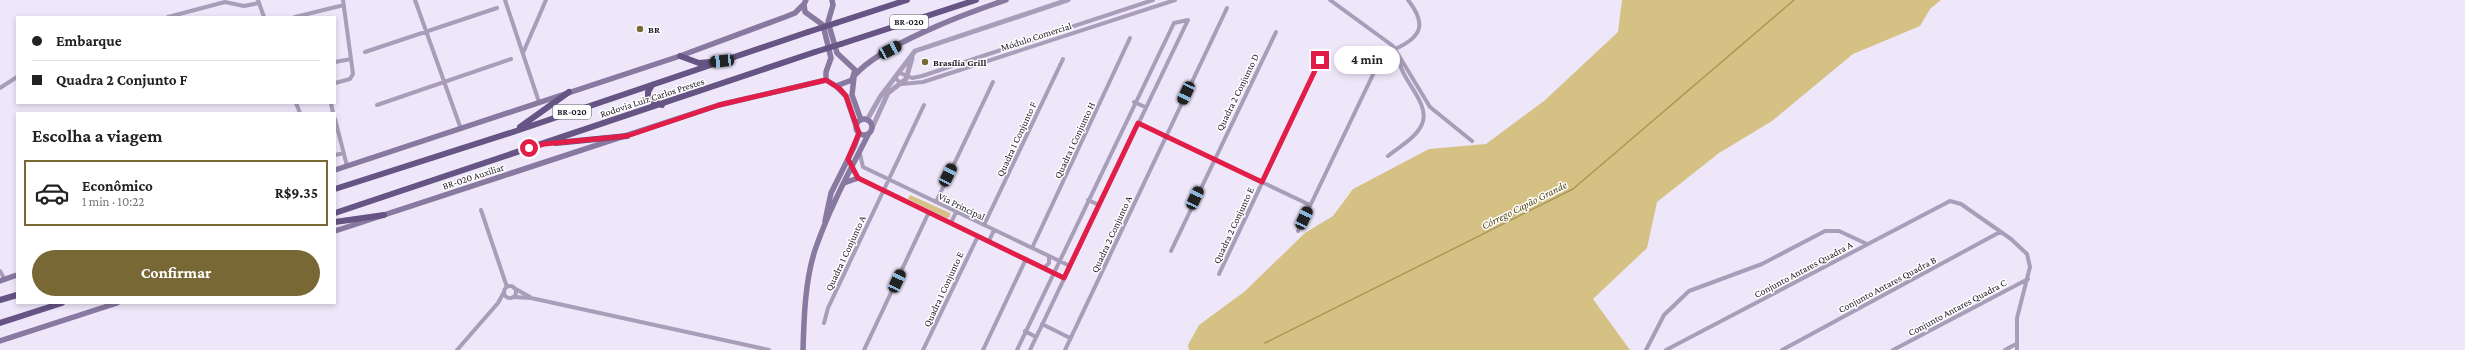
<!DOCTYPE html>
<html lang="pt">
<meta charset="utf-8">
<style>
body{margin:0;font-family:"Crimson Pro",serif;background:#f2f2f2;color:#222;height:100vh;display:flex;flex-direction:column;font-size:15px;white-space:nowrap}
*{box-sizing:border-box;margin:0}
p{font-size:13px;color:#767676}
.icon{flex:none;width:22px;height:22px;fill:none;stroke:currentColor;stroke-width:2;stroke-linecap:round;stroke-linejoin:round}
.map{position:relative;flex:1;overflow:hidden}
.drawer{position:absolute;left:16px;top:112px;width:320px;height:192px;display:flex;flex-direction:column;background:#fff;border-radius:0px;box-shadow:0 2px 6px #0003}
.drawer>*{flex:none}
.guide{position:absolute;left:16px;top:16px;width:320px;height:88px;border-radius:0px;box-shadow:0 2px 6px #0003;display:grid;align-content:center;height:88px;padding:0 16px;background:#fff}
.end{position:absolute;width:18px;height:18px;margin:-9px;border:5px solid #e11d48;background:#fff;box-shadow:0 0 0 2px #fff}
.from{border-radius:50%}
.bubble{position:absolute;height:28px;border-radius:14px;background:#fff;box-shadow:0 2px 6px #0003;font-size:13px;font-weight:700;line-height:28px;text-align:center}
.car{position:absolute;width:12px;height:24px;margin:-12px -6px;border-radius:5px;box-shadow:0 0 3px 1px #0007;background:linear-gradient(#222 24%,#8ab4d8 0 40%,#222 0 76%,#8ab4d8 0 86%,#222 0)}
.guide b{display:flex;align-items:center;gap:14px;height:38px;font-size:15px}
.guide b+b{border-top:1px solid #e0e0e0}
.guide i{width:10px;height:10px;background:#222}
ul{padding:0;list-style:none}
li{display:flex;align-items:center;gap:12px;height:66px;margin:0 8px 6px;padding:0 8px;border:2px solid transparent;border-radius:0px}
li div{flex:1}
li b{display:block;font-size:15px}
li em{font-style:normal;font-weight:700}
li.on{border-color:#776835}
li>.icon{width:36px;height:36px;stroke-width:1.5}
h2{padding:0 16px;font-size:18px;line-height:48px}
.primary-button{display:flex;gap:8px;margin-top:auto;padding:8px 16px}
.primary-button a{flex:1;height:46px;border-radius:24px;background:#776835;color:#fff;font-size:16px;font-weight:700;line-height:46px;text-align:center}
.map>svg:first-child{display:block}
.green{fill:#d4c183}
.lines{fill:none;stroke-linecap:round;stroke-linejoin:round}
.stream{stroke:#ab9858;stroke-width:1.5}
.minor{stroke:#a89eb9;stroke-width:4}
.tertiary{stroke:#a89eb9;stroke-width:5}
.secondary{stroke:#87799f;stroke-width:5.5}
.trunk{stroke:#665484;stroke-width:6}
.trunk-bridge{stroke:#665484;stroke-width:6}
.route{stroke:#e11d48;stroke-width:5}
.poi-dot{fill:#776835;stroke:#fff;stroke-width:1.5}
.labels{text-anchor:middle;stroke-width:3;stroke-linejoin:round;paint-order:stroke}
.shield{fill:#fff;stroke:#625f66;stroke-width:1}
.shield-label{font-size:9px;font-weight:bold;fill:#1e1a25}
.poi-label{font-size:10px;font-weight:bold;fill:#1e1a25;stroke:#fff;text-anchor:start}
.street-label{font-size:10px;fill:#1e1a25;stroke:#fff}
.water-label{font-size:11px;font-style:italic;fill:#5a4c1a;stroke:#fff}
</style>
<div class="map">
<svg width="2465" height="350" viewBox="0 0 2465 350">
<rect width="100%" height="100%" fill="#eee7fa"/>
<path class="green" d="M1622 0H1941L1930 9 1920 26 1853 54 1772 121 1719 153 1657 202 1647 248 1593 299 1630 350H1189L1188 345 1199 325 1244 292 1305 233 1333 216 1353 189 1429 149 1486 144 1544 101 1618 32Z
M910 195 950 213V217L947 218 908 199Z"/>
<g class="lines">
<path class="stream" d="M1265 343 1573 189 1794 0"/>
<path class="minor" d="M258 0 264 17
M415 0 461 129
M505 0 539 102
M1330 0 1393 46 1430 107 1472 141
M168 17 225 2 244 6 259 3
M295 17 344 5
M365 52 497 8
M523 53 546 0
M335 62 351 59
M900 73 912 78 922 76 1153 0
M896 79 902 84 923 82 1175 0
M335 83 350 79 353 74 343 0
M0 88 17 77
M1134 102 1145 107
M296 103 300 113
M331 103 333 113
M377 105 511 59
M335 119 347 166
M1138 123 1310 205
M860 154 863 167 1070 266
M335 155 344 153
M1388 156C1399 147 1417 137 1422 124 1430 107 1408 85 1402 70 1399 63 1397 56 1395 49 1422 37 1427 24 1408 0
M851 168 858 178 1064 278
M1088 200 1099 205
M936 202 993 82
M481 210 507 287
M951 223 956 212
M984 225 1063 59
M1298 231 1379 62
M989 241 994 230
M1032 248 1130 38
M1171 251 1276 32
M1044 268 1049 263V256
M0 271 5 280
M1219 274 1320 60
M504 292a6 6 0 1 1 12 0a6 6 0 1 1-12 0Z
M514 288 530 297
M513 297 531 298 769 350
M824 323 828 308 924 105
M1042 324 1070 338
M1025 331 1036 337
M457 350 498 303 504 292
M864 350 929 212
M923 350 978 236
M983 350 1026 259
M1017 350 1174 23 1188 20 1030 350
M1065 350 1227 8
M1646 350 1664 315 1689 291 1762 264 1825 231H1839L1867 244
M1666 350 1950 201 1961 204 2011 239 2027 254 2030 267 2017 318V350
M1782 350 2000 232
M1893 350 2028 279
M2005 350 2016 344"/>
<path class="tertiary" d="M867 120 880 97 915 51 1068 0
M872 128 888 93 906 79 912 58"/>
<path class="secondary" d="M806 0 804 4 805 12 823 25 831 58 826 72V80L836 86 852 80 855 70 837 53 828 22 833 5 832 0
M855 75C881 45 967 13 1006 0
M854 77 852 95 861 120
M836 86 846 96 856 126
M856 127a8 8 0 1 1 16 0a8 8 0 1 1-16 0Z
M335 170 680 56 785 17 795 13 804 4
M844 183 858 178
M825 221 831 193 855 145 859 133
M335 231 719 105 826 80
M0 281 17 275
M0 341 117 303
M803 350C804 317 805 281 815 250 829 209 850 170 869 133"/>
<path class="trunk" d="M836 23 907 0
M841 44 976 0
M680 56 699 63 710 62
M652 85 648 92V99L662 105
M520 127 569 92
M556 143 627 136
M335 189 516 131 808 32
M335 213 815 52
M335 222 384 215
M0 300 17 295
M0 323 62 303"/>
<path class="trunk-bridge" d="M808 32 836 23
M815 52 841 44"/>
</g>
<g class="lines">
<path class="route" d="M529 148 544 144 627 136 719 105 826 80 840 89 846 96 859 133 848 159 858 178 1064 278 1138 123 1262 182 1320 60"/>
</g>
<g class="poi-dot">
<circle cx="640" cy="29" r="4"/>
<circle cx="925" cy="62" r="4"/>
</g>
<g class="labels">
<g class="shield">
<rect x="890" y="15" width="38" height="14" rx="3"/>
<rect x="553" y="105" width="38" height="14" rx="3"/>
</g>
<g class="shield-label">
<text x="909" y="25">BR-020</text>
<text x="572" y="115">BR-020</text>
</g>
<g class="poi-label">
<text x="648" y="33">BR</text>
<text x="933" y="66">Brasília Grill</text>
</g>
<g class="street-label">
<text transform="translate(1036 36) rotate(-18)" y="4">Módulo Comercial</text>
<text transform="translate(1237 92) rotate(-64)" y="4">Quadra 2 Conjunto D</text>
<text transform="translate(652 97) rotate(-18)" y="4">Rodovia Luiz Carlos Prestes</text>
<text transform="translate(1016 139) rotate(-65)" y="4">Quadra 1 Conjunto F</text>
<text transform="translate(1074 140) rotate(-65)" y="4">Quadra 1 Conjunto H</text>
<text transform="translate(473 176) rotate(-18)" y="4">BR-020 Auxiliar</text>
<text transform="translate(962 206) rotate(26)" y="4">Via Principal</text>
<text transform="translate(1233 225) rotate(-65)" y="4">Quadra 2 Conjunto E</text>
<text transform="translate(1111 234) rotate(-65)" y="4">Quadra 2 Conjunto A</text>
<text transform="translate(845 253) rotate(-65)" y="4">Quadra 1 Conjunto A</text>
<text transform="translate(1803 269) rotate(-28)" y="4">Conjunto Antares Quadra A</text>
<text transform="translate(1887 284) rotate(-28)" y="4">Conjunto Antares Quadra B</text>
<text transform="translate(943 289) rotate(-65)" y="4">Quadra 1 Conjunto E</text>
<text transform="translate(1957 307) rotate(-28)" y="4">Conjunto Antares Quadra C</text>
</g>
<g class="water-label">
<text transform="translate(1524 205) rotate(-27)" y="4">Córrego Capão Grande</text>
</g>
</g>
</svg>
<i class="end from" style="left:529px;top:148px"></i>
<i class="end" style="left:1320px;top:60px"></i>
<div class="bubble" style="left:1334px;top:46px;width:66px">4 min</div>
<i class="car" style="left:890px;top:50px;rotate:62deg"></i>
<i class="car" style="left:722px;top:61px;rotate:264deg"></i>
<i class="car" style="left:1186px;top:93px;rotate:205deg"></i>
<i class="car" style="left:948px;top:175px;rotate:26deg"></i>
<i class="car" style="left:1195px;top:198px;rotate:25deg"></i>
<i class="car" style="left:1304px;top:218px;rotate:25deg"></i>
<i class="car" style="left:897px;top:281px;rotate:25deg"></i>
<div class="guide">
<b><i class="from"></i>Embarque</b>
<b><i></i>Quadra 2 Conjunto F</b>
</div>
<section class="drawer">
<h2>Escolha a viagem</h2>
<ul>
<li class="on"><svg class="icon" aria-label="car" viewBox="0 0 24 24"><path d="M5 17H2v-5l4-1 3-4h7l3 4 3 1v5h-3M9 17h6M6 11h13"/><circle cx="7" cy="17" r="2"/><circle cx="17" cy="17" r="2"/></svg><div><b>Econômico</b><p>1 min · 10:22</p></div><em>R$9.35</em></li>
</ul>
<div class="primary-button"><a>Confirmar</a></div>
</section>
</div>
